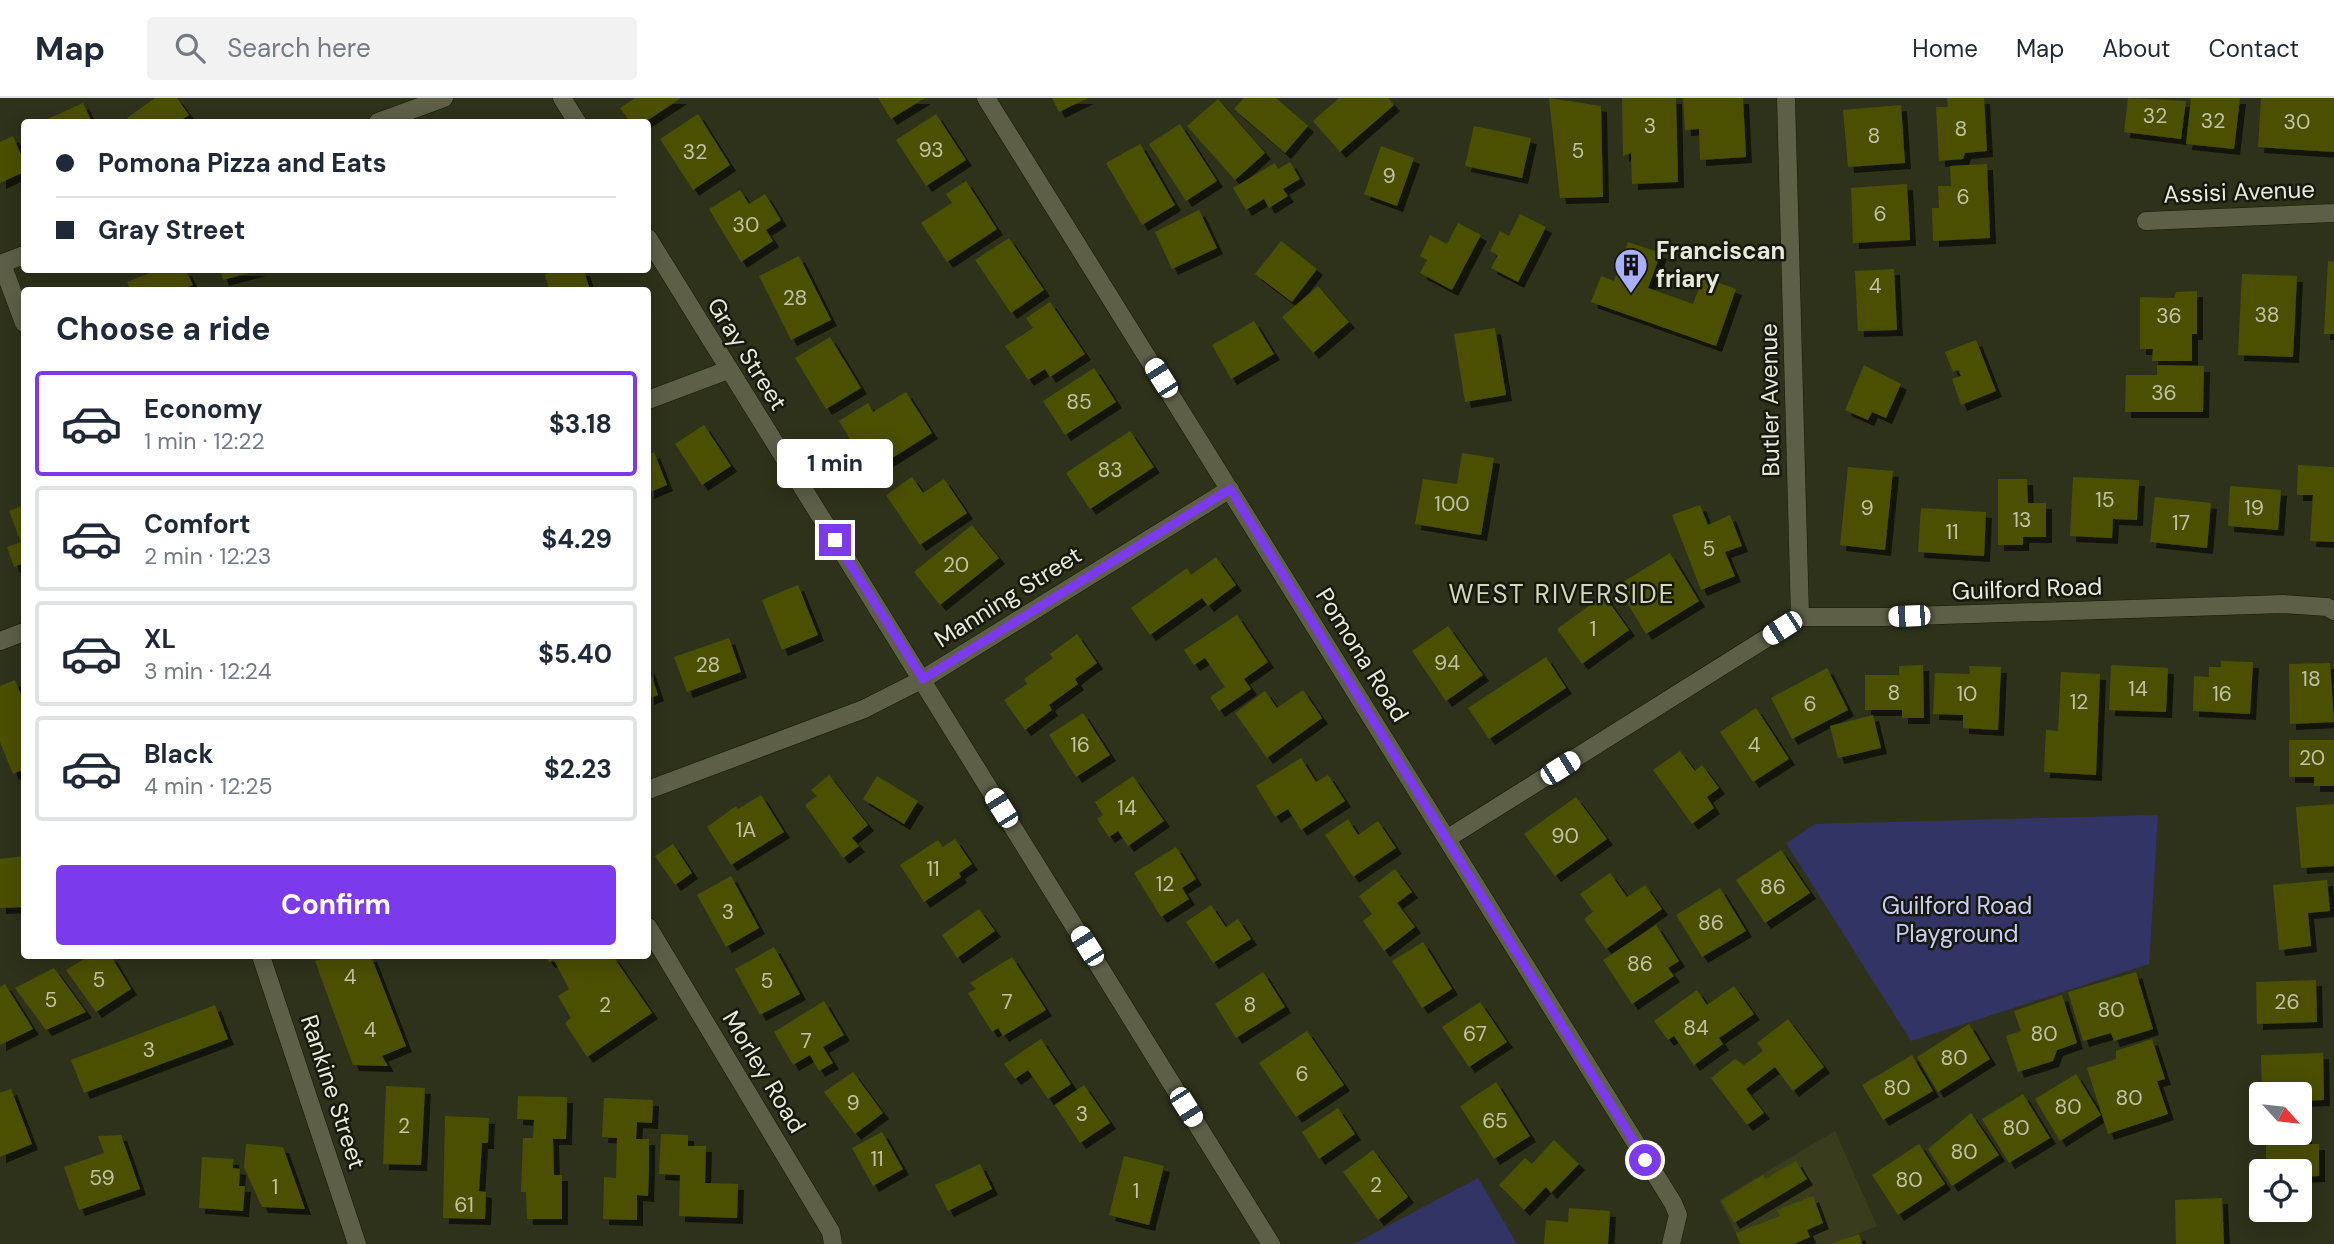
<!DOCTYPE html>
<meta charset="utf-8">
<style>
body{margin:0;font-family:"DM Sans",sans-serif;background:#f2f2f3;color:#1f2937;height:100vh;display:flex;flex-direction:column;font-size:26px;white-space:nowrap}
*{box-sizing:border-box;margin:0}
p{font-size:23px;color:#747a83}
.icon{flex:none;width:38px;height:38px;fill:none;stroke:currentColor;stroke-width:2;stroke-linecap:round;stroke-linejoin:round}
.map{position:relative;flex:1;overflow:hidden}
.sheet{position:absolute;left:21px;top:189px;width:630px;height:672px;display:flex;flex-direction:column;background:#fff;border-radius:7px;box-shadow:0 4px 18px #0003}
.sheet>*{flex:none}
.hud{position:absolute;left:21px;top:21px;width:630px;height:154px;border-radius:7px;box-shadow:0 4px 18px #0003;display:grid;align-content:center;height:154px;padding:0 35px;background:#fff}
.needle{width:46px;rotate:117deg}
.buttons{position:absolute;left:2249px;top:984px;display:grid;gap:14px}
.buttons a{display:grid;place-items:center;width:63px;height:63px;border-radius:7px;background:#fff;box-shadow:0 4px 18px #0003;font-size:35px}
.end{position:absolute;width:32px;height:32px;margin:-16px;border:9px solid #7c3aed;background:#fff;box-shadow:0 0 0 4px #fff}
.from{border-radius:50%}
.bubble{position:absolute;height:49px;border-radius:7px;background:#fff;box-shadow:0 4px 18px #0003;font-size:23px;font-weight:700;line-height:49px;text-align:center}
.car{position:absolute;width:21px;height:42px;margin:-21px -10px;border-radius:9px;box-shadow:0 0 5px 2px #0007;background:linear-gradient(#fff 24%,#345 0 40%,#fff 0 76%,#345 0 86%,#fff 0)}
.hud b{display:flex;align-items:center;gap:24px;height:66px;font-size:26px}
.hud b+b{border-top:2px solid #e0e1e3}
.hud i{width:18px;height:18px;background:#1f2937}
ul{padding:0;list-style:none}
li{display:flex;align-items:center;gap:21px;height:105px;margin:0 14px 10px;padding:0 21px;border:4px solid #e0e1e3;border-radius:7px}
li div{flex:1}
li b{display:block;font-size:26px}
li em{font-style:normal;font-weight:700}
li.current{border-color:#7c3aed}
li>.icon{width:63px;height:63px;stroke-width:1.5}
h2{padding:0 35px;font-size:32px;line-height:84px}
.action{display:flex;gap:14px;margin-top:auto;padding:14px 35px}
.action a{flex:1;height:80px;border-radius:7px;background:#7c3aed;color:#fff;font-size:28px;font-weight:700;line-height:80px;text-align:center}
header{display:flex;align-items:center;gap:42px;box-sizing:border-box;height:98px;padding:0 35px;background:#fff;border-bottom:2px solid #e0e1e3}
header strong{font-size:33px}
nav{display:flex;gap:38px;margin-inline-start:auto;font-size:24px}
.search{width:490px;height:63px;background:#f2f2f3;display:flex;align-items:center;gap:18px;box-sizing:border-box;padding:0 24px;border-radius:7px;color:#747a83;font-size:26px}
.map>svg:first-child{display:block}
.built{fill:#393c1d}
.green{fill:#323466}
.building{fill:#4b5002;filter:url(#shadow)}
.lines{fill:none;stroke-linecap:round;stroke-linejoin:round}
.minor-casing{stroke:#171904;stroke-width:19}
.minor{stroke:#5d6047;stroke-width:18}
.route{stroke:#7c3aed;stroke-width:9}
.labels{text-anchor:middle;stroke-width:5;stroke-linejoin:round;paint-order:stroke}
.number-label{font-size:21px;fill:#c0c3a4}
.street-label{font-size:24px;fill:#e7e9da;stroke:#17190e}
.poi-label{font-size:24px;font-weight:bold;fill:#e7e9da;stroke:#17190e;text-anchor:start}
.park-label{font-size:24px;fill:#c9cef7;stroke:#17190e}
.neighbourhood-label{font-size:26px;letter-spacing:2px;fill:#d3d7ba;stroke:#17190e}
</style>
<header>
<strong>Map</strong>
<div class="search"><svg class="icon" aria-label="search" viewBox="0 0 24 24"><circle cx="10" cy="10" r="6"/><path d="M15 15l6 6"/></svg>Search here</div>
<nav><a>Home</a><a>Map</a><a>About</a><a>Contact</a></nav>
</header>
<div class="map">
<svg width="2334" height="1146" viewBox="0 0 2334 1146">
<defs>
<filter id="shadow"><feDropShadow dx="6" dy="6" stdDeviation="0" flood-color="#0009"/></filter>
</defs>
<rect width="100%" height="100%" fill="#2f321a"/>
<path class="built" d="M1835 1033 1877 1128 1832 1146H1741L1719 1102Z"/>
<path class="green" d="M2158 717 2149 866 1911 943 1786 745 1815 726Z
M1478 1080 1517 1146H1354Z"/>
<path class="building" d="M155 0H177L189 17 178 24H131L127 20Z
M635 0H681L645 24H630L620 10Z
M878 0H925L891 21Z
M1052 0H1088L1059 14Z
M1244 0H1276L1308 28 1285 55 1234 11Z
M1339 0H1388L1394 7 1340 54 1313 23Z
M1549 0 1601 8 1603 99 1560 100Z
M1622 0H1676L1678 84 1632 86 1631 55 1623 58Z
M1683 0H1743L1746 59 1700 62 1699 31 1685 32Z
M1947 0H1984L1987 53 1965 55 1963 61 1939 63 1936 9H1948Z
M2128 0 2186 3 2181 41 2124 34Z
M2191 0H2240L2234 51 2186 46Z
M2261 0H2334V54L2258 49Z
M1218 1 1265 55 1235 82 1187 28Z
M83 5 92 24H41Z
M1901 7 1905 65 1848 69 1843 12Z
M698 16 730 67 693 92 660 41Z
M936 16 966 62 926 88 896 42Z
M1180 26 1217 83 1186 103 1149 46Z
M1474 28 1531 40 1522 80 1465 68Z
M13 38 24 64V74L0 85V44Z
M1140 46 1175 107 1142 127 1106 65Z
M1381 48 1414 60 1397 108 1364 96Z
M1290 64 1300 81 1283 91 1288 98 1269 110 1264 101 1246 112 1233 90 1275 65 1278 71Z
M1987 66 1990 140 1933 143 1932 110H1939L1938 88H1951L1950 68Z
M966 83 997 131 947 164 921 125 952 105 946 96Z
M1907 86 1910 142 1853 145 1851 90Z
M740 92 749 106 765 96 781 122 766 132 773 143 741 164 709 111Z
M1199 112 1217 150 1172 171 1155 134Z
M1520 116 1546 129 1518 184 1491 170 1498 157 1490 153 1500 133 1509 138Z
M1458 125 1481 137 1452 192 1420 175 1427 162 1420 158 1430 137 1447 146Z
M1009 140 1044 192 1011 215 975 162Z
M1281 143 1317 171 1292 204 1255 176Z
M1628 144 1661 155 1648 190 1693 206 1703 179 1736 191 1716 248 1591 204 1601 178 1614 183Z
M799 158 831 222 791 242 759 178Z
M2328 163 2334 164V236H2324Z
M1894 171 1897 232 1858 233 1855 173Z
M158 172H186L193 187 180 192H131L127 184Z
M220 172H260L223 182Z
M561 172H584L590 192H549L545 176Z
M2242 176 2297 178 2293 259 2238 257Z
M1318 188 1349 224 1313 255 1282 219Z
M2197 193V236H2192V263H2152L2153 251H2140V199L2174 200 2176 194Z
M1050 204 1085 256 1050 279 1045 271 1028 282 1005 248 1033 230 1026 220Z
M1254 223 1274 256 1231 281 1212 247Z
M1495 230 1506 297 1465 304 1454 236Z
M830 239 861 290 826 311 795 260Z
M1976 242 1996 293 1961 307 1952 281 1961 278 1958 272 1953 274 1945 254Z
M1864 267 1901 286 1886 320 1872 314 1868 322 1845 312Z
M2157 267 2204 268 2203 314H2125L2126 277H2157Z
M1094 270 1116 304 1065 337 1043 303Z
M906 294 932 335 870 374 839 323 868 305 873 314Z
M704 327 731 368 702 387 675 346Z
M1130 333 1154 369 1090 411 1066 375Z
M654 354 667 387 648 395V357Z
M1462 355 1494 360 1481 437 1415 426 1423 381 1457 386Z
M2298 367 2334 369V444L2310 443 2313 397H2297Z
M1848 369 1893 373 1885 452 1840 447Z
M912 379 923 395 944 381 967 415 920 447 886 397Z
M2073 379 2139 382 2137 422 2113 421 2112 440 2070 438Z
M1998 381H2027L2028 405H2046V439H2023V447H1998Z
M2230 388 2281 392 2278 432 2228 428Z
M2155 399 2211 405 2207 450 2150 444Z
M24 407V465L14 469 7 449 21 444 9 413Z
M1700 407 1708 427 1730 417 1742 448 1725 454 1735 478 1701 492 1672 417Z
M1921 410 1986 414 1984 458 1918 454Z
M972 427 999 460 940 507 914 474Z
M1670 455 1699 503 1646 536 1617 488Z
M1216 459 1236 487 1208 508 1202 500 1150 537 1131 510 1187 470 1191 477Z
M798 487 818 537 782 552 762 502Z
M1604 497 1629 532 1582 566 1557 531Z
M1237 517 1268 564 1244 581 1251 591 1219 613 1210 599 1225 589 1205 560 1194 567 1184 552Z
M1448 528 1483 577 1446 603 1412 553Z
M1077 536 1097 565 1075 581 1078 586 1049 607 1052 612 1025 632 1004 602 1027 586 1024 581 1053 560 1050 556Z
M729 540 741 574 687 594 674 559Z
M1546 559 1566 590 1489 641 1468 610Z
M2221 563 2253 564 2250 616 2193 613 2194 578 2209 579V569H2221Z
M2330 565 2334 624 2290 626 2289 566Z
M1923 567 1924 620H1902V612H1865V577H1899V568Z
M2111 567 2168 570 2166 614 2109 612Z
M648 568 658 597 648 601Z
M1969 568 2001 569 1998 632 1963 630V617L1933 616 1935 575 1970 576Z
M1827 570 1848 612 1792 641 1771 600Z
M2061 574 2100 576 2096 677 2044 674 2046 632 2058 633Z
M15 582 24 604V671L13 676 0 644V588Z
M1303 592 1322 620 1267 660 1235 615 1265 593 1277 610Z
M1756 610 1789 661 1753 684 1720 634Z
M1083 615 1110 657 1076 679 1049 637Z
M1873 617 1881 650 1838 660 1830 628Z
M2289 642H2334V688H2314V679H2289Z
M1680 653 1695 673 1702 667 1719 690 1707 699 1714 710 1692 726 1653 672Z
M1301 660 1316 684 1328 677 1345 703 1301 732 1288 711 1275 719 1256 688Z
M829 677 868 727 852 740 859 748 843 760 805 707 817 698 811 692Z
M877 678 918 703 904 726 863 701Z
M1133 678 1164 723 1128 748 1118 733 1109 739 1097 721 1103 717 1095 704Z
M761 697 784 734 731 767 707 729 736 708 738 711Z
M1576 699 1607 741 1555 778 1524 736Z
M2334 706V768L2301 770 2296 709Z
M1348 721 1358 737 1378 723 1396 750 1353 779 1325 737Z
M955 741 972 766 959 775 961 779 924 804 900 767 938 742 943 749Z
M673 746 692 775 675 787 655 758Z
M1176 749 1196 781 1182 790 1189 801 1161 819 1134 775Z
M1781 752 1810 795 1765 825 1736 782Z
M24 758V809L0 810V761Z
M1395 771 1412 794 1397 805 1415 829 1384 853 1363 823 1372 816 1359 798Z
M1610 775 1627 799 1645 787 1662 811 1606 851 1584 821 1593 814 1580 796Z
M731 778 759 830 726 849 697 797Z
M2327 782 2330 813 2308 815 2311 848 2279 852 2273 787Z
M1720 790 1746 833 1702 859 1676 817Z
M1211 807 1226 829 1238 821 1251 841 1213 865 1186 824Z
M979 811 995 833 957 860 942 837Z
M1656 827 1679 863 1668 870 1674 878 1632 906 1603 862Z
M1423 844 1452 891 1422 910 1392 863Z
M774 849 800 896 760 917 735 871Z
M89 858H111L131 891 96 914 66 872Z
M330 858H371L406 948 382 958 388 968 353 967 315 863Z
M545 858H613L652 915 587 959 565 925 571 920 558 898 569 891 554 862 549 864Z
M1012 859 1046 912 1003 938 998 930 992 934 968 895 976 891 970 885Z
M54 870 86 914 46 932 15 890Z
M1263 874 1285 909 1236 940 1215 906Z
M2136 874 2153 931 2114 943 2111 935 2083 943 2068 894Z
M2316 882 2317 924 2257 926 2256 884Z
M5 886 33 931 0 947V889Z
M1734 888 1754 916 1719 940 1723 946 1694 967 1674 938 1668 942 1654 923 1697 892 1707 907Z
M2062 897 2077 945 2057 952 2053 963 2018 974 2006 938 2021 933 2014 913Z
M824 903 844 937 823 949 833 965 819 973 810 957 793 967 774 934Z
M1480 904 1507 944 1469 969 1442 929Z
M215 907 228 941 84 995 71 962Z
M1788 921 1824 969 1793 993 1775 969 1746 991 1764 1015 1747 1027 1711 980 1735 961 1744 967 1763 953 1757 945Z
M1969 926 1990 961 1938 994 1917 959Z
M1307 933 1344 987 1296 1019 1259 965Z
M1041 941 1071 986 1048 1001 1028 972 1015 981 1004 966Z
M2152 941 2165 981 2157 983 2168 1016 2108 1036 2087 970 2116 961V953Z
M2323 955 2324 1002 2300 1003V996H2262L2261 957Z
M1912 957 1933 993 1883 1022 1862 987Z
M853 974 883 1015 855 1036 824 994Z
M2076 976 2101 1017 2060 1043 2035 1001Z
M1496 984 1530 1038 1494 1061 1460 1008Z
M1084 987 1110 1025 1080 1045 1055 1007Z
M386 988 425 990 421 1067 383 1066Z
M11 991 32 1046 0 1059V995Z
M2023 996 2050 1040 2009 1065 1982 1021Z
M518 998 567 999 566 1041H553L554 1077H562V1121H527L526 1094H521L523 1040H533L534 1022 517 1021Z
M604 1000 653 1002 652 1025 637 1024 636 1041H649V1066L648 1098 637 1097V1122L603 1121 604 1079 616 1080 617 1040 602 1039Z
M1338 1010 1355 1036 1319 1061 1302 1034Z
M1971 1015 1999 1057 1952 1088 1928 1051Z
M445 1018 489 1020 488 1045H482L479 1093 486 1094 485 1121 443 1120Z
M2300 1018H2306V1046H2319V1078L2300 1079V1073H2266V1034H2300Z
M882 1034 903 1071 873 1088 852 1050Z
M661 1036 688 1037V1048H706L705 1085 738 1086 737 1120 679 1118 680 1077 659 1076Z
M121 1037 140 1091 79 1112 64 1069 104 1055 98 1038Z
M1554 1042 1579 1066 1551 1095 1546 1089 1524 1112 1499 1087 1525 1060 1532 1066Z
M246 1046 283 1049 305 1111 262 1109 244 1069Z
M1919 1046 1945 1086 1898 1117 1872 1077Z
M1373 1052 1408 1099 1378 1122 1343 1074Z
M1124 1058 1164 1068 1149 1127 1109 1117Z
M202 1059 233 1061V1070L240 1071 239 1088H245L243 1113 199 1110Z
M1796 1063 1807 1081 1734 1125 1721 1103 1763 1077 1765 1081Z
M980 1066 992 1091 948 1113 935 1087Z
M1813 1098 1823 1125 1807 1132 1810 1139 1794 1146H1740L1736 1135 1780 1118 1777 1112Z
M2222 1100 2224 1146H2176L2175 1102Z
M1569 1110 1610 1113 1608 1146H1544L1546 1122 1568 1124Z
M1859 1136 1862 1146H1830Z"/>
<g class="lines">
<defs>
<path id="minor" d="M562 0 577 24
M986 0 1673 1105 1678 1117 1671 1146
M1786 0 1800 519
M378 24 444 0
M2146 123 2334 115
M648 140 1271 1146
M0 166 24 157
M2 166 24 225
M648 302 728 272
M0 543 24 534
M648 692 864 611 923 581 1230 391
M1448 740 1800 519H1882L2283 506 2327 509 2334 513
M648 829 831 1134 833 1146
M261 858 357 1146"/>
</defs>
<use href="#minor" class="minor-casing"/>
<use href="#minor" class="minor"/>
</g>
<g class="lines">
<path class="route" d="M835 442 923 581 1230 391 1645 1062"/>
</g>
<defs>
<symbol id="building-pin" viewBox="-11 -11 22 30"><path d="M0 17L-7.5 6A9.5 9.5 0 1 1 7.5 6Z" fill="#a9b0fc" stroke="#17190e"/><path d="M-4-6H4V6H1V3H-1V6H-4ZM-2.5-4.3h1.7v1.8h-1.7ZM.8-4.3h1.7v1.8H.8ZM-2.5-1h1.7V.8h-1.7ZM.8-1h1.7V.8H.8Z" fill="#111"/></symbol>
</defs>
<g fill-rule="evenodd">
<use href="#building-pin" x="1612" y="148" width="38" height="52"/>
</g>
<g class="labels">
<g class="number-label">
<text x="2155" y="25">32</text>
<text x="2213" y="30">32</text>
<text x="2297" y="31">30</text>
<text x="1650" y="35">3</text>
<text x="1961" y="38">8</text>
<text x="1874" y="45">8</text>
<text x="931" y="59">93</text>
<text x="1578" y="60">5</text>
<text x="695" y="61">32</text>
<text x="1389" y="85">9</text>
<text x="1963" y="106">6</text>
<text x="1880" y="123">6</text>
<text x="746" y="134">30</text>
<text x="1875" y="195">4</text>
<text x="795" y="207">28</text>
<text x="2267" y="224">38</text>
<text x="2169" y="225">36</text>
<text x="2164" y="302">36</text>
<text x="1079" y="311">85</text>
<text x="1110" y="379">83</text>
<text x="2105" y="409">15</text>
<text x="1452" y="413">100</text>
<text x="1867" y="417">9</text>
<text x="2254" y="417">19</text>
<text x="2022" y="429">13</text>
<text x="2181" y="432">17</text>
<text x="1952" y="441">11</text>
<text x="1709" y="458">5</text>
<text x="956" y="474">20</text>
<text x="1593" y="538">1</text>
<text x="1447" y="572">94</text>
<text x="708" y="574">28</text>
<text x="2311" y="588">18</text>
<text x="2138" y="598">14</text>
<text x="1894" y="602">8</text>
<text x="1967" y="603">10</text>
<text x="2222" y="603">16</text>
<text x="2079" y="611">12</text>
<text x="1810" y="613">6</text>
<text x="1080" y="654">16</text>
<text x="1754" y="654">4</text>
<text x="2312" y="667">20</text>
<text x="1127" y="717">14</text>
<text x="746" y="739">1A</text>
<text x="1565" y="745">90</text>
<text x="933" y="778">11</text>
<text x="1165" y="793">12</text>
<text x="1773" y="796">86</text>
<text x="728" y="821">3</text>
<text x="1711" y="832">86</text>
<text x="1640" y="873">86</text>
<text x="350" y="886">4</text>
<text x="99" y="889">5</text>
<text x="767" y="890">5</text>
<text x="51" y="909">5</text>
<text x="1007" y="911">7</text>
<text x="2287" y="911">26</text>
<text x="605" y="914">2</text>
<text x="1250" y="914">8</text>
<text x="2111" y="919">80</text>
<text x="1696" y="937">84</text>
<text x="370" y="939">4</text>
<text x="1475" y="943">67</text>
<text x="2044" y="943">80</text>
<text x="806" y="950">7</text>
<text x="149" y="959">3</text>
<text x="1954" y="967">80</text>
<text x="1302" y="983">6</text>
<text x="1897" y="997">80</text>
<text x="2129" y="1007">80</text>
<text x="853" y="1012">9</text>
<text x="2068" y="1016">80</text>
<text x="1082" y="1023">3</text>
<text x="1495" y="1030">65</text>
<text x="404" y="1035">2</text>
<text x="2016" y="1037">80</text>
<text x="1964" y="1061">80</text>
<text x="877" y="1068">11</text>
<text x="102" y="1087">59</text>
<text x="1909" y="1089">80</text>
<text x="1376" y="1094">2</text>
<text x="275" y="1096">1</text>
<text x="1136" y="1100">1</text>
<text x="464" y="1114">61</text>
</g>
<g class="street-label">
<text transform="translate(2239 94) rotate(-2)" y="8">Assisi Avenue</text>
<text transform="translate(747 256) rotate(58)" y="8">Gray Street</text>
<text transform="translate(1770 302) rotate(-91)" y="8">Butler Avenue</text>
<text transform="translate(2027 491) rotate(-2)" y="8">Guilford Road</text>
<text transform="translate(1008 499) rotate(-32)" y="8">Manning Street</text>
<text transform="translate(1362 557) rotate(58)" y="8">Pomona Road</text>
<text transform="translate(764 974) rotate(59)" y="8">Morley Road</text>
<text transform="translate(333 994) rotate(72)" y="8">Rankine Street</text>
</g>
<g class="poi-label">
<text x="1656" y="161">Franciscan<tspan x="1656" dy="28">friary</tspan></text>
</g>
<g class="park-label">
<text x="1957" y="816">Guilford Road<tspan x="1957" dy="28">Playground</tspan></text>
</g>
<g class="neighbourhood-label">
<text x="1562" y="505">WEST RIVERSIDE</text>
</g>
</g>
</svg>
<div class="buttons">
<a><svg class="needle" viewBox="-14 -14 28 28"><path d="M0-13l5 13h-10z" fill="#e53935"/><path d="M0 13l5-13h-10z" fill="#747a83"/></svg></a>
<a><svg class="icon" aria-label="locate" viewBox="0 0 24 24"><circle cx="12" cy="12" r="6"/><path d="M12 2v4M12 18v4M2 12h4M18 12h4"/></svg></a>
</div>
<i class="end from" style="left:1645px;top:1062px"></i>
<i class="end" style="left:835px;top:442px"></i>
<div class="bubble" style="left:777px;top:341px;width:116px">1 min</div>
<i class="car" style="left:1161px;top:280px;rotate:328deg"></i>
<i class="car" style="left:1909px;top:518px;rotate:268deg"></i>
<i class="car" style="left:1782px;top:530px;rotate:237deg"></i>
<i class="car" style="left:1560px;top:670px;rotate:58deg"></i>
<i class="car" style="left:1001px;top:710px;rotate:328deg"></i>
<i class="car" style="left:1087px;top:848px;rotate:328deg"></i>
<i class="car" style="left:1186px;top:1009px;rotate:148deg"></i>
<div class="hud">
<b><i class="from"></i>Pomona Pizza and Eats</b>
<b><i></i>Gray Street</b>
</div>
<section class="sheet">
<h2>Choose a ride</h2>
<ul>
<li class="current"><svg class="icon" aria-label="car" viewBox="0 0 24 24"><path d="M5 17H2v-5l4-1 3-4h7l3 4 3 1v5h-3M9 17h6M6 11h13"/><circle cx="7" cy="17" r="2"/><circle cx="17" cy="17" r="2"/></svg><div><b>Economy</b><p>1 min · 12:22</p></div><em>$3.18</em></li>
<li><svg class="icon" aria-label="car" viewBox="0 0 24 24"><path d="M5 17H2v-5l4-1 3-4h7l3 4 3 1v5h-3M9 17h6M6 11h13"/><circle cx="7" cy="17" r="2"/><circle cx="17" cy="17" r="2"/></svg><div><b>Comfort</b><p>2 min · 12:23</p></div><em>$4.29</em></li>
<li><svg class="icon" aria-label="car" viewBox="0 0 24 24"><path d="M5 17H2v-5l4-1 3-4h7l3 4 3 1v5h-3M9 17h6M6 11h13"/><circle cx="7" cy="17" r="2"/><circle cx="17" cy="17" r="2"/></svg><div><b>XL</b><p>3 min · 12:24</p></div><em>$5.40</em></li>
<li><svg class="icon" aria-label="car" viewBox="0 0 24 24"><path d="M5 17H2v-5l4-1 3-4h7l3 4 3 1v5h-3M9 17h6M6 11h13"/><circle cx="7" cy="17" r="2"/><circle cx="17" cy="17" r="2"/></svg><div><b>Black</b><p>4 min · 12:25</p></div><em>$2.23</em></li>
</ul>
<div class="action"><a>Confirm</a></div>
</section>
</div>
